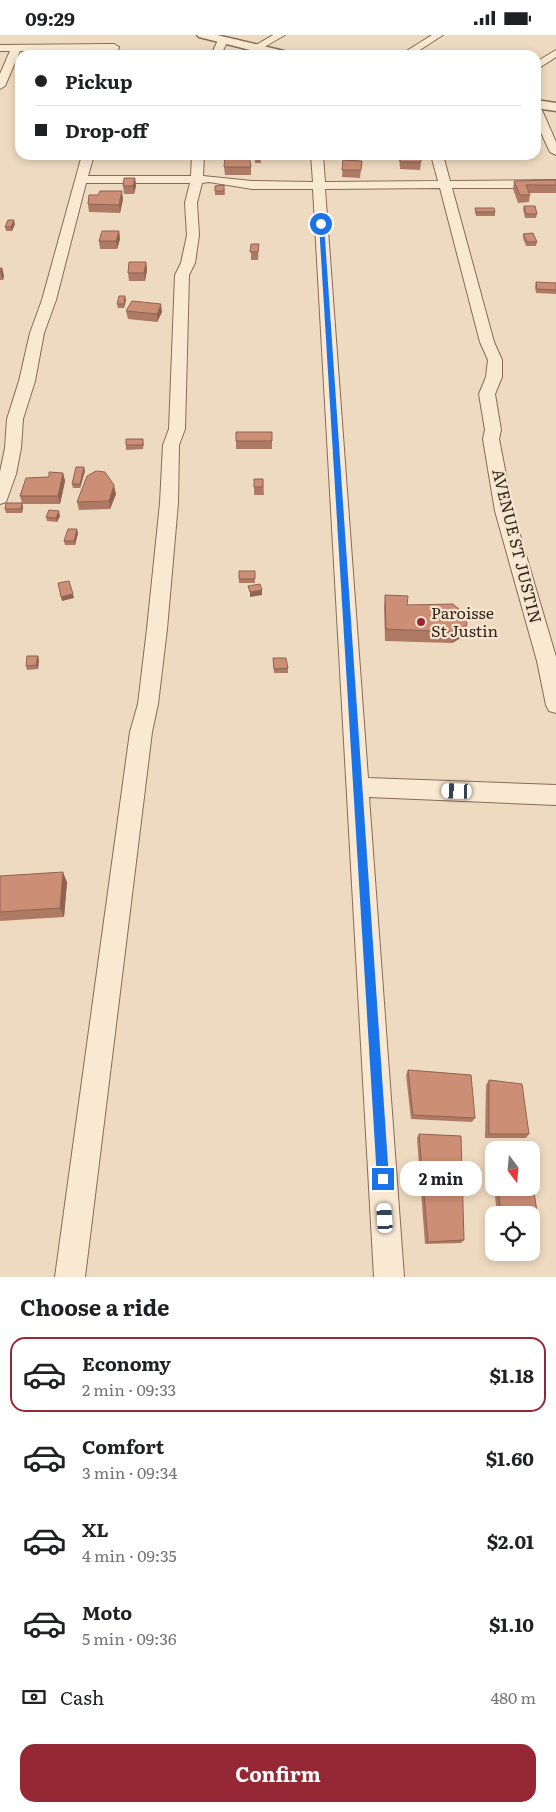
<!DOCTYPE html>
<meta charset="utf-8">
<style>
body{margin:0;font-family:Literata,serif;background:#f2f2f2;color:#202124;height:100vh;display:flex;flex-direction:column;font-size:19px;white-space:nowrap}
*{box-sizing:border-box;margin:0}
p{font-size:16px;color:#757577}
.icon{flex:none;width:28px;height:28px;fill:none;stroke:currentColor;stroke-width:2;stroke-linecap:round;stroke-linejoin:round}
.map{position:relative;height:1242px;overflow:hidden}
.panel{display:flex;flex-direction:column;background:#fff;flex:1}
.panel>*{flex:none}
.guide{position:absolute;left:15px;top:15px;width:526px;height:110px;border-radius:15px;box-shadow:0 2px 8px #0003;display:grid;align-content:center;height:110px;padding:0 20px;background:#fff}
.needle{width:32px;rotate:164deg}
.controls{position:absolute;left:485px;top:1106px;display:grid;gap:10px}
.controls a{display:grid;place-items:center;width:55px;height:55px;border-radius:10px;background:#fff;box-shadow:0 2px 8px #0003;font-size:25px}
.end{position:absolute;width:22px;height:22px;margin:-11px;border:6px solid #1a73e8;background:#fff;box-shadow:0 0 0 2px #fff}
.from{border-radius:50%}
.bubble{position:absolute;height:35px;border-radius:15px;background:#fff;box-shadow:0 2px 8px #0003;font-size:16px;font-weight:700;line-height:35px;text-align:center}
.car{position:absolute;width:15px;height:30px;margin:-15px -8px;border-radius:6px;box-shadow:0 0 4px 1px #0007;background:linear-gradient(#fff 24%,#345 0 40%,#fff 0 76%,#345 0 86%,#fff 0)}
.guide b{display:flex;align-items:center;gap:18px;height:48px;font-size:19px}
.guide b+b{border-top:1px solid #e0e0e0}
.guide i{width:12px;height:12px;background:#202124}
ul{padding:0;list-style:none}
li{display:flex;align-items:center;gap:15px;height:75px;margin:0 10px 8px;padding:0 10px;border:2px solid transparent;border-radius:15px}
li div{flex:1}
li b{display:block;font-size:19px}
li em{font-style:normal;font-weight:700}
li.selected{border-color:#962836}
li>.icon{width:45px;height:45px;stroke-width:1.5}
h2{padding:0 20px;font-size:22px;line-height:60px}
.pay{display:flex;align-items:center;gap:12px;height:55px;padding:0 20px;font-size:19px}
.pay p{margin-inline-start:auto}
.button{display:flex;gap:10px;margin-top:auto;padding:10px 20px}
.button a{flex:1;height:58px;border-radius:15px;background:#962836;color:#fff;font-size:20px;font-weight:700;line-height:58px;text-align:center}
.status{display:flex;justify-content:space-between;align-items:center;height:35px;padding:0 25px;background:#fff;direction:ltr}
.status svg{height:14px;fill:currentColor}
.map>svg:first-child{display:block}
.lines{fill:none;stroke-linecap:round;stroke-linejoin:round}
.minor-casing{stroke:#876b58;stroke-width:2}
.tertiary-casing{stroke:#876b58;stroke-width:3}
.minor{fill:#f9e9d3;fill-rule:evenodd}
.tertiary{fill:#f9e9d3;fill-rule:evenodd}
.wall{fill:#af7a65}
.shaded-wall{fill:#8f6352}
.building{fill:#cc8e75;stroke:#8f6352}
.route{fill:#1a73e8}
.poi-dot{fill:#962836;stroke:#f5e5cf;stroke-width:2}
.labels{text-anchor:middle;stroke-width:4.5;stroke-linejoin:round;paint-order:stroke}
.street-label{font-size:16px;fill:#36251c;stroke:#f5e5cf}
.poi-label{font-size:16px;fill:#36251c;stroke:#f5e5cf;text-anchor:start}
</style>
<div class="status"><b>09:29</b><svg viewBox="0 0 49 12"><path d="M0 12V9h3v3zM5 12V6h3v6zM10 12V3h3v9zM15 12V0h3v12zM26 1h20v11H26zM47 4h2v5h-2z"/></svg></div>
<div class="map">
<svg width="556" height="1242" viewBox="0 0 556 1242">
<rect width="100%" height="100%" fill="#eedac0"/>
<g class="lines">
<defs>
<path id="minor" d="M273 0H285L259 15 256 16 251 13Z
M432 0H443L412 20H400Z
M223 2 228 5 221 20H211L218 5Z
M114 9 119 12 117 20H107L109 15 20 16 5 51 0 54V39L10 16H0V10Z
M556 15V22L536 35V27Z
M536 70 541 73 556 107V120L550 117 536 87Z
M82 120H94L88 141H191L192 120H204L203 141 252 146 313 147 311 120H323L325 147 438 146 431 120H443L450 146 556 145V153H452L494 307 502 325V342L495 359 501 395 499 404 513 476 556 622V678L549 676 546 670 537 626 495 476 483 404 485 395 479 359 486 342 488 325 480 307 440 153 325 154 368 743 556 750V770L369 762 404 1242H374L313 154H252L209 147 202 148 197 168 199 200 195 228 189 240 185 394 179 410 178 468 167 594 158 669 152 697 85 1242H55L130 697 138 669 147 594 160 468 163 410 169 394 175 240 181 228 187 200 185 168 190 148H86L56 265 44 298 35 346 23 384 21 413 16 439 6 467 0 469V437L5 413 7 384 19 346 30 298 42 265Z"/>
<path id="tertiary" d="M197 0H217L288 17 290 20H270L199 2Z
M536 65 556 68V76L536 73Z"/>
</defs>
<use href="#minor" class="minor-casing"/>
<use href="#tertiary" class="tertiary-casing"/>
<use href="#minor" class="minor"/>
<use href="#tertiary" class="tertiary"/>
</g>
<path class="wall" d="M255 120H261V128H255Z
M344 120H369L368 124 345 125Z
M399 120H420L421 127 420 135 400 134Z
M343 125 362 126 360 143 342 142Z
M224 132H251V140H225Z
M135 143 136 151 134 159H124L123 151Z
M556 145V158H530V160L529 167 518 168 513 154 514 146Z
M224 150 225 160H215V151Z
M123 164 120 178 89 177 88 169Z
M524 171 537 179 536 183H525L523 174Z
M475 173 495 177V181H476L475 177Z
M15 189 12 196H6L5 192Z
M119 196 120 204 117 214H100L99 206Z
M523 199 537 207 536 211H526L523 203Z
M251 209H259L258 225H251Z
M146 227 147 235 145 246H129L128 238Z
M0 233H2L4 241 3 245H0Z
M536 247 556 248V259L536 258 535 252Z
M126 265 124 273H118L117 269Z
M126 276 162 277 157 287 128 284Z
M272 397V414H236V406Z
M144 408 143 414 126 415V410Z
M85 436 80 453H73L72 449Z
M63 438 65 446 60 469H22L23 472 22 478H6L5 474 22 468 20 461 49 442Z
M254 444H263L264 460H254Z
M116 459 110 474 79 475 77 467Z
M60 481 57 487 47 486 46 482Z
M78 498 75 510H65L64 506Z
M255 536V548H239V544Z
M385 560 407 570 464 601 452 608 385 606 384 572Z
M38 621 39 625 38 634 27 635 26 631Z
M273 623 288 633V638H274Z
M0 841 67 847 64 882 0 886Z
M408 1035 475 1083 472 1087 411 1084 406 1040Z
M489 1045 529 1099 526 1103H485L486 1050Z
M419 1099 464 1205 461 1208 425 1209 417 1103Z
M494 1128V1146L492 1130Z
M494 1152H531L538 1183 534 1186H531V1180H497Z"/>
<path class="shaded-wall" d="M135 143 136 151 134 159 133 151Z
M122 156 123 164 120 178 119 170Z
M14 185 15 189 12 196 11 192Z
M119 196 120 204 117 214 116 206Z
M146 227 147 235 145 246 144 238Z
M2 233 4 241 3 245 1 237Z
M125 261 126 265 124 273V269Z
M161 269 162 277 157 287V279Z
M84 432 85 436 80 453V449Z
M63 438 65 446 60 469 58 461Z
M114 450 116 459 110 474 109 466Z
M22 468 23 472 22 478 21 474Z
M59 476 60 481 57 487 56 483Z
M77 494 78 498 75 510 74 506Z
M262 555V560L250 562V557Z
M73 559 74 563 62 566 61 562Z
M467 590 464 601 452 608 454 597Z
M38 621 39 625 38 634 36 630Z
M63 837 67 847 64 882 60 873Z"/>
<path class="building" d="M249 120 251 132H224L225 121Z
M255 120H261V124H255Z
M400 120H420L421 127H400Z
M343 125 362 126 361 135H342Z
M124 143H135L133 151H123Z
M556 145V150H526L530 160H520L514 146Z
M224 150V156H215V151Z
M100 156H122L119 170 88 169 89 160H98Z
M524 171H535L537 179H526Z
M475 173H494L495 177H476Z
M8 185H14L11 192H5Z
M102 196H119L116 206H99Z
M533 198 537 207H527L523 199Z
M251 209H259L258 217H250Z
M129 227H146L144 238H128Z
M0 233H2L1 237H0Z
M536 247 556 248V255L537 254Z
M119 261H125L124 269H117Z
M132 266 161 269 157 279 126 276Z
M236 397H272V406H236Z
M126 404H143V410H126Z
M76 432H84L80 449H72Z
M96 436 105 437 114 450 109 466 77 467 87 441Z
M49 437 63 438 58 461H20L26 443 49 442Z
M254 444H263V452H254Z
M6 468H22L21 474H5Z
M49 475 59 476 56 483 46 482Z
M68 494H77L74 506H64Z
M239 536H255V544H239Z
M69 546 73 559 61 562 58 548Z
M260 549 262 555 250 557 248 551Z
M385 560 408 561 407 570 453 569 466 580 467 590 454 597 386 594Z
M27 621H38L36 630 26 631Z
M273 623H286L288 633 274 634Z
M63 837 60 873 0 877V841Z
M408 1035 471 1040 475 1083 413 1080Z
M489 1045 522 1049 529 1099H489Z
M419 1099 461 1101 464 1205 428 1207Z
M531 1138 538 1183H531V1180H501L498 1152H531Z"/>
<path class="route" d="M321 188 324 189 389 1144 387 1148 383 1150 378 1148 377 1144 319 189Z"/>
<circle class="poi-dot" cx="421" cy="587" r="5"/>
<g class="labels">
<g class="street-label">
<text transform="translate(517 511) rotate(76)" y="6">AVENUE ST JUSTIN</text>
</g>
<g class="poi-label">
<text x="431" y="584">Paroisse<tspan x="431" dy="18">St Justin</tspan></text>
</g>
</g>
</svg>
<div class="controls">
<a><svg class="needle" viewBox="-14 -14 28 28"><path d="M0-13l5 13h-10z" fill="#e53935"/><path d="M0 13l5-13h-10z" fill="#757577"/></svg></a>
<a><svg class="icon" aria-label="locate" viewBox="0 0 24 24"><circle cx="12" cy="12" r="6"/><path d="M12 2v4M12 18v4M2 12h4M18 12h4"/></svg></a>
</div>
<i class="end from" style="left:321px;top:189px"></i>
<i class="end" style="left:383px;top:1144px"></i>
<div class="bubble" style="left:400px;top:1126px;width:82px">2 min</div>
<i class="car" style="left:457px;top:756px;rotate:272deg"></i>
<i class="car" style="left:385px;top:1183px;rotate:356deg"></i>
<div class="guide">
<b><i class="from"></i>Pickup</b>
<b><i></i>Drop-off</b>
</div>
</div>
<section class="panel">
<h2>Choose a ride</h2>
<ul>
<li class="selected"><svg class="icon" aria-label="car" viewBox="0 0 24 24"><path d="M5 17H2v-5l4-1 3-4h7l3 4 3 1v5h-3M9 17h6M6 11h13"/><circle cx="7" cy="17" r="2"/><circle cx="17" cy="17" r="2"/></svg><div><b>Economy</b><p>2 min · 09:33</p></div><em>$1.18</em></li>
<li><svg class="icon" aria-label="car" viewBox="0 0 24 24"><path d="M5 17H2v-5l4-1 3-4h7l3 4 3 1v5h-3M9 17h6M6 11h13"/><circle cx="7" cy="17" r="2"/><circle cx="17" cy="17" r="2"/></svg><div><b>Comfort</b><p>3 min · 09:34</p></div><em>$1.60</em></li>
<li><svg class="icon" aria-label="car" viewBox="0 0 24 24"><path d="M5 17H2v-5l4-1 3-4h7l3 4 3 1v5h-3M9 17h6M6 11h13"/><circle cx="7" cy="17" r="2"/><circle cx="17" cy="17" r="2"/></svg><div><b>XL</b><p>4 min · 09:35</p></div><em>$2.01</em></li>
<li><svg class="icon" aria-label="car" viewBox="0 0 24 24"><path d="M5 17H2v-5l4-1 3-4h7l3 4 3 1v5h-3M9 17h6M6 11h13"/><circle cx="7" cy="17" r="2"/><circle cx="17" cy="17" r="2"/></svg><div><b>Moto</b><p>5 min · 09:36</p></div><em>$1.10</em></li>
</ul>
<div class="pay"><svg class="icon" aria-label="cash" viewBox="0 0 24 24"><path d="M3 7h18v10H3z"/><circle cx="12" cy="12" r="2"/></svg>Cash<p>480 m</p></div>
<div class="button"><a>Confirm</a></div>
</section>
